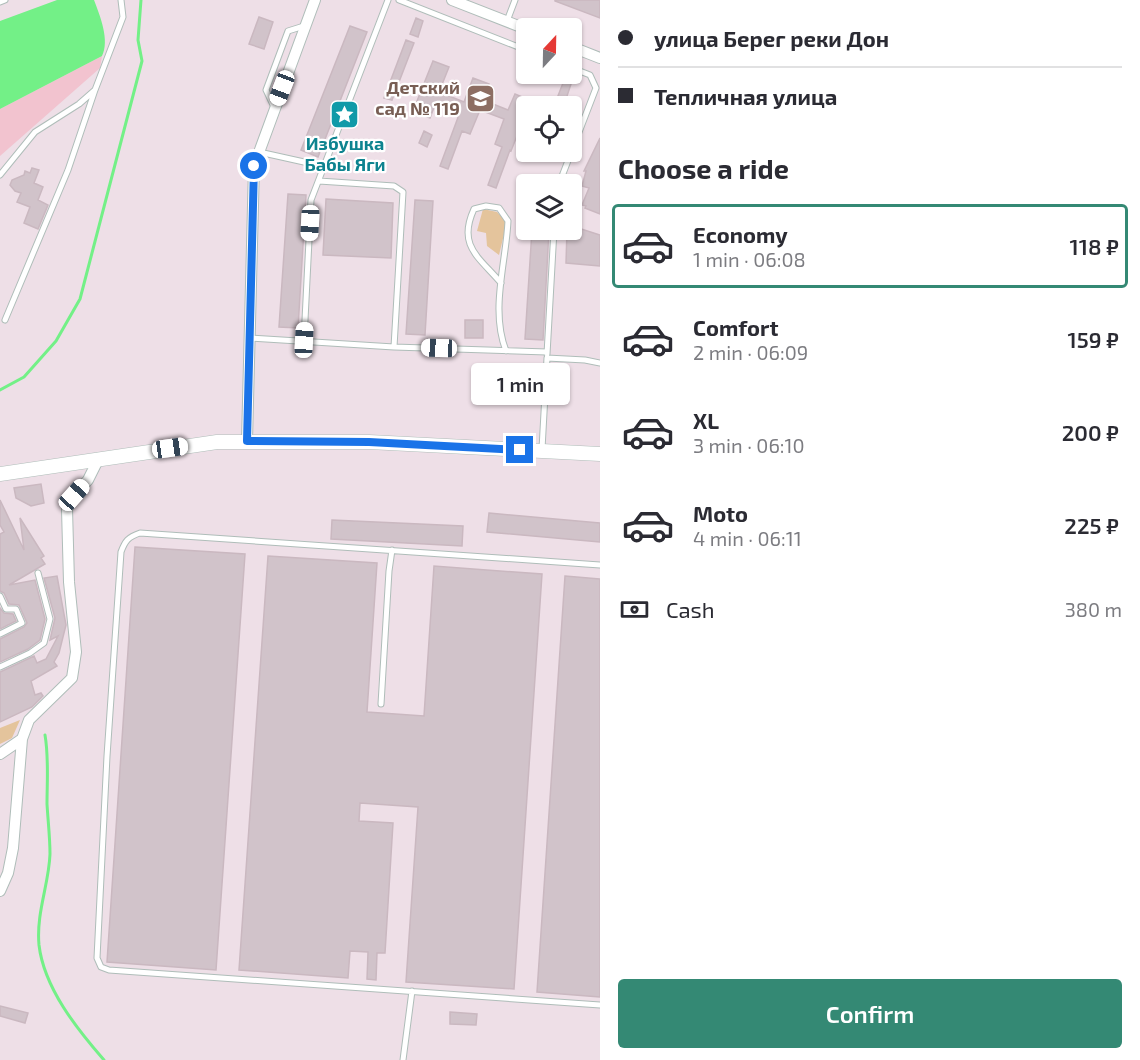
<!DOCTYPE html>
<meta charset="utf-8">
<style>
body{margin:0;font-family:"Exo 2",sans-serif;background:#f7f7f7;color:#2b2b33;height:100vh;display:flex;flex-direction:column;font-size:22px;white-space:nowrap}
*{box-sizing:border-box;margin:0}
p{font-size:20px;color:#7c7c81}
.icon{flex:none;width:33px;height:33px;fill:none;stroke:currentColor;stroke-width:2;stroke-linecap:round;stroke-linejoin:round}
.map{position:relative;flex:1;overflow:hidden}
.panel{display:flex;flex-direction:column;background:#fff;width:540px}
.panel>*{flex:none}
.top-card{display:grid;align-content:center;height:132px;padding:0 18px;background:#fff}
.needle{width:39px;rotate:22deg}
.controls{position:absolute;left:516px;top:18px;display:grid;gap:12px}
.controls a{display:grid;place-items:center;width:66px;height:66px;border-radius:6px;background:#fff;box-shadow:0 2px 4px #0004;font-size:30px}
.end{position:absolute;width:27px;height:27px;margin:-14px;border:8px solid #1a73e8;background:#fff;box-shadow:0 0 0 3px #fff}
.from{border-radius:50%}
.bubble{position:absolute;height:42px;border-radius:6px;background:#fff;box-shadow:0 2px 4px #0004;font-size:20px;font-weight:600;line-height:42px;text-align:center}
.car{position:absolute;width:18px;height:36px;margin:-18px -9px;border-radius:8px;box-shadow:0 0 4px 2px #0007;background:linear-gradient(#fff 24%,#345 0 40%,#fff 0 76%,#345 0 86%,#fff 0)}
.top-card b{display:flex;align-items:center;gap:21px;height:57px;font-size:22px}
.top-card b+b{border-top:2px solid #e1e1e2}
.top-card i{width:15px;height:15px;background:#2b2b33}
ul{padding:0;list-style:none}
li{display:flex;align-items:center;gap:18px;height:84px;margin:0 12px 9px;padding:0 6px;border:3px solid transparent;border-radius:6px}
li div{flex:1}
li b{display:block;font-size:22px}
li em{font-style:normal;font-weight:600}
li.on{border-color:#348974}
li>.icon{width:54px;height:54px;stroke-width:1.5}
h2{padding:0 18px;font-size:27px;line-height:72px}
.pay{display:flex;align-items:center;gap:15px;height:66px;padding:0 18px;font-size:22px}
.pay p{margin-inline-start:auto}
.action{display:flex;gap:12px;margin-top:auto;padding:12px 18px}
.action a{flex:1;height:69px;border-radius:6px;background:#348974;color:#fff;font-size:24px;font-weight:600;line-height:69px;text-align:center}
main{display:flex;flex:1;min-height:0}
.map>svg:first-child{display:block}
.green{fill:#e4c49c}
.sand{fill:#f2c3cf}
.water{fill:#73f087}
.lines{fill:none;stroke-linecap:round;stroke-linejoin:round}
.stream{stroke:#73f087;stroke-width:3}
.building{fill:#d1c3ca;stroke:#cab8c0;stroke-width:1.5}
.service-casing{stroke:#afbdb9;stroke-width:7}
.minor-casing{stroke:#afbdb9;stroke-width:12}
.tertiary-casing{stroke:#afbdb9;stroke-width:15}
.service{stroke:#fff;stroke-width:5}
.minor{stroke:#fff;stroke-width:10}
.tertiary{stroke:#fff;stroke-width:14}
.route{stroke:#1a73e8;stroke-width:8}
.labels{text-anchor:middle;stroke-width:4.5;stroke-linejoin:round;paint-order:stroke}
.education-label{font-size:18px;font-weight:bold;fill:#785e54;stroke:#fff;text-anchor:end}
.culture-label{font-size:18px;font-weight:bold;fill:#0d838f;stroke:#fff}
</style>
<main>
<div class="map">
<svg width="600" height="1060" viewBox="0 0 600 1060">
<rect width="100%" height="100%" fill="#eedfe7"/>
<path class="green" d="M483 209 497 212 507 222 499 255 487 246 486 233 477 231Z
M20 720 12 738 0 744V728Z"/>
<path class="sand" d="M102 56 100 68 0 156V109Z"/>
<path class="water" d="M57 0H94C100 16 110 40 102 56L0 109V21Z"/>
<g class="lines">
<path class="stream" d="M0 390 24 377 56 341 80 299 142 61 138 40 141 0
M45 735C49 758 47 781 47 804 48 821 50 838 50 854 49 884 36 913 39 945 44 988 77 1029 104 1060"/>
</g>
<path class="building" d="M555 0H600V18L555 1Z
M259 17 273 22 264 49 249 44Z
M416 18 423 21 418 37 410 34Z
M350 26 367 32 318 157 301 150Z
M406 40 414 43 392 100 384 98Z
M433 61 449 67 439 92 464 102 473 78 489 84 483 100 508 110 515 94 544 106H526V113L511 151 510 150 496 188 488 185 502 147 495 144 504 119 480 110 470 134 462 131 448 169 440 166 460 112 436 102 430 118 413 111Z
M565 78 572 81 567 96 563 106H554Z
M424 131 432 135 427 147 419 143Z
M600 138V214L585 208 586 206 582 205 589 188 582 186 586 171H584Z
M32 168 39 170 34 183 43 187 38 200 48 205 38 229 24 223 30 207 17 202 21 193 15 191 10 185 12 180 24 175 25 171 30 173Z
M288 194 306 195 298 328 279 327Z
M326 199 393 203 391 258 323 255Z
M415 200 433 201 425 335 406 334Z
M572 226 600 235V266L566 263 567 230H572Z
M532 230H549L543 340 525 339Z
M465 320H483V338H465Z
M41 484 44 503 31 506 16 498 14 488Z
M0 500 24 550 20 518 44 556 41 558 45 564 9 585 35 580 45 619 40 640 28 649 0 662V639L24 627 27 623 19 605 9 604 4 593 0 591V534L4 532 0 525Z
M489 513 600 523V542L487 532Z
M332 520 463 526 462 546 331 539Z
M135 547 245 554 216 970 107 962Z
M268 556 377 563 367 712 424 716 434 566 542 574 514 989 406 982 418 807 360 803 359 821 393 823 385 953H377L376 980 367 979 368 952 350 951 348 978 239 970Z
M57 576 66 625 59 653 54 662 57 666 31 681 35 695 41 693 43 696 32 707 0 722V672L34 656 37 663 46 659 58 636 50 640 55 618 44 578Z
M565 576 600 579V997L537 992Z
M0 608 4 613 13 614 16 621 0 629Z
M0 1006 28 1013 25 1023 0 1016Z
M450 1012 477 1014 476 1025 450 1024Z"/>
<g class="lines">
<defs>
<path id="service" d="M399 0 526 50
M0 2 5 0
M507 21 515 0
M274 107 266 90 288 31 304 26
M259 152 322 166
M0 175 35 132 79 104 95 90 123 17 121 0
M319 181 394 186 403 192 394 347
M559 184 596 88 590 75 572 68
M501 283C479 257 457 246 474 209L486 206 499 208 508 221C506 263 490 310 506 351
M5 320 68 170 95 90
M249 338 394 347 547 352
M304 340 311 200 388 0
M547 354 554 230
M542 449 547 358 585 360 600 363
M600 565 140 533C128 537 125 541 121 552L107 756 97 958 101 967 109 970 600 1005
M0 596 6 609H16L22 623 0 634
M0 667 30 653 44 643 50 619 38 573
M381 704 389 571 392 550
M403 1060 412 991"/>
<path id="minor" d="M452 0 526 29
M572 47 600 58
M247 441 254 166 315 0
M0 754 22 739
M0 891 8 873 13 848 22 739 29 720 72 678 76 652 69 582 67 509 74 495 88 480 99 458"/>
<path id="tertiary" d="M0 474 217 442H369L600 454"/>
</defs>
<use href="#service" class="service-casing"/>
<use href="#minor" class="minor-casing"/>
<use href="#tertiary" class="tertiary-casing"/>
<use href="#service" class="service"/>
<use href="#minor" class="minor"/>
<use href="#tertiary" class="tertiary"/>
</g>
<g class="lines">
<path class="route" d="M254 166 247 441 369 442 520 450"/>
</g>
<defs>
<symbol id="school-square" viewBox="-11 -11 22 22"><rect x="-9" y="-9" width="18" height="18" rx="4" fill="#8d6e63" stroke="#fff"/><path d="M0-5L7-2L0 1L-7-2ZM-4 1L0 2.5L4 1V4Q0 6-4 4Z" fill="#fff"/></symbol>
<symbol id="sight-square" viewBox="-11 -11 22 22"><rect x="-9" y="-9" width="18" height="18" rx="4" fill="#0f9aa8" stroke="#fff"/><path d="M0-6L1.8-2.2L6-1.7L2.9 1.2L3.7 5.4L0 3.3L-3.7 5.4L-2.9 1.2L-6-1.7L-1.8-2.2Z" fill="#fff"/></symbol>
</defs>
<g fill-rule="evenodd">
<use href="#school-square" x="464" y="82" width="33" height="33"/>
<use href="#sight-square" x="328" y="98" width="33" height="33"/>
</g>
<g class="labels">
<g class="education-label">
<text x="460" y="94">Детский<tspan x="460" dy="21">сад № 119</tspan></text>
</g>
<g class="culture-label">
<text x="345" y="150">Избушка<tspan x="345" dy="21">Бабы Яги</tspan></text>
</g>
</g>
</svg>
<div class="controls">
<a><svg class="needle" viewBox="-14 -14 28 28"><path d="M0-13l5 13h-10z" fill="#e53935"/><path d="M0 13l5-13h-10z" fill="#7c7c81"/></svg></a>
<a><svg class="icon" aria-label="locate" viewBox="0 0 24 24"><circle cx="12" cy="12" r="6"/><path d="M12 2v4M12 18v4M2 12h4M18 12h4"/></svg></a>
<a><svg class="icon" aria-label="layers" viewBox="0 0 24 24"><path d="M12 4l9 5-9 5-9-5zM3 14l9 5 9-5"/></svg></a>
</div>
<i class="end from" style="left:254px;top:166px"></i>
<i class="end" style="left:520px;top:450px"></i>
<div class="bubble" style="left:471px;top:363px;width:99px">1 min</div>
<i class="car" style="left:282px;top:88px;rotate:201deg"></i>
<i class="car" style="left:310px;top:223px;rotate:183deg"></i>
<i class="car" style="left:304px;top:340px;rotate:3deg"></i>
<i class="car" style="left:439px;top:348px;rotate:272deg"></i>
<i class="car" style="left:170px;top:448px;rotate:82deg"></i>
<i class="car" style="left:74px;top:495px;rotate:42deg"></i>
</div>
<section class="panel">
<div class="top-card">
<b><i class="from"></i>улица Берег реки Дон</b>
<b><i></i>Тепличная улица</b>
</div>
<h2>Choose a ride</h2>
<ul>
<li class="on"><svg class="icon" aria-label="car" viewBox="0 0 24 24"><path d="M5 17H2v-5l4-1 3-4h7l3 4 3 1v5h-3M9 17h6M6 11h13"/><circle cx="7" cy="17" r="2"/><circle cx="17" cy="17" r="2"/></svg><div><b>Economy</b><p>1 min · 06:08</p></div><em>118 ₽</em></li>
<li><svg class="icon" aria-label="car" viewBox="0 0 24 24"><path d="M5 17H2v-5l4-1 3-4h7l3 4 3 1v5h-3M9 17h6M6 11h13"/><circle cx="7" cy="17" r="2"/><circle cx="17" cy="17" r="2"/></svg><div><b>Comfort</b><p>2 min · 06:09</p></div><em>159 ₽</em></li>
<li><svg class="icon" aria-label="car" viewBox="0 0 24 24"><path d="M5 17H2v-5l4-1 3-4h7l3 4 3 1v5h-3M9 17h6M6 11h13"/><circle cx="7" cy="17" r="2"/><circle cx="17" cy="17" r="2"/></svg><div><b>XL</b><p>3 min · 06:10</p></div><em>200 ₽</em></li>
<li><svg class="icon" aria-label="car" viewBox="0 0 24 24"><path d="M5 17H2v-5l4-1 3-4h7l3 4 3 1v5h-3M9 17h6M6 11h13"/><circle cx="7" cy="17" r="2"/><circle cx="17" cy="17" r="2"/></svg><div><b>Moto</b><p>4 min · 06:11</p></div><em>225 ₽</em></li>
</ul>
<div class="pay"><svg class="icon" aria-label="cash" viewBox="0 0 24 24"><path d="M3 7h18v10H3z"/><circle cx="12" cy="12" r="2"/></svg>Cash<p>380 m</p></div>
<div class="action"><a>Confirm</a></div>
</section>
</main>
